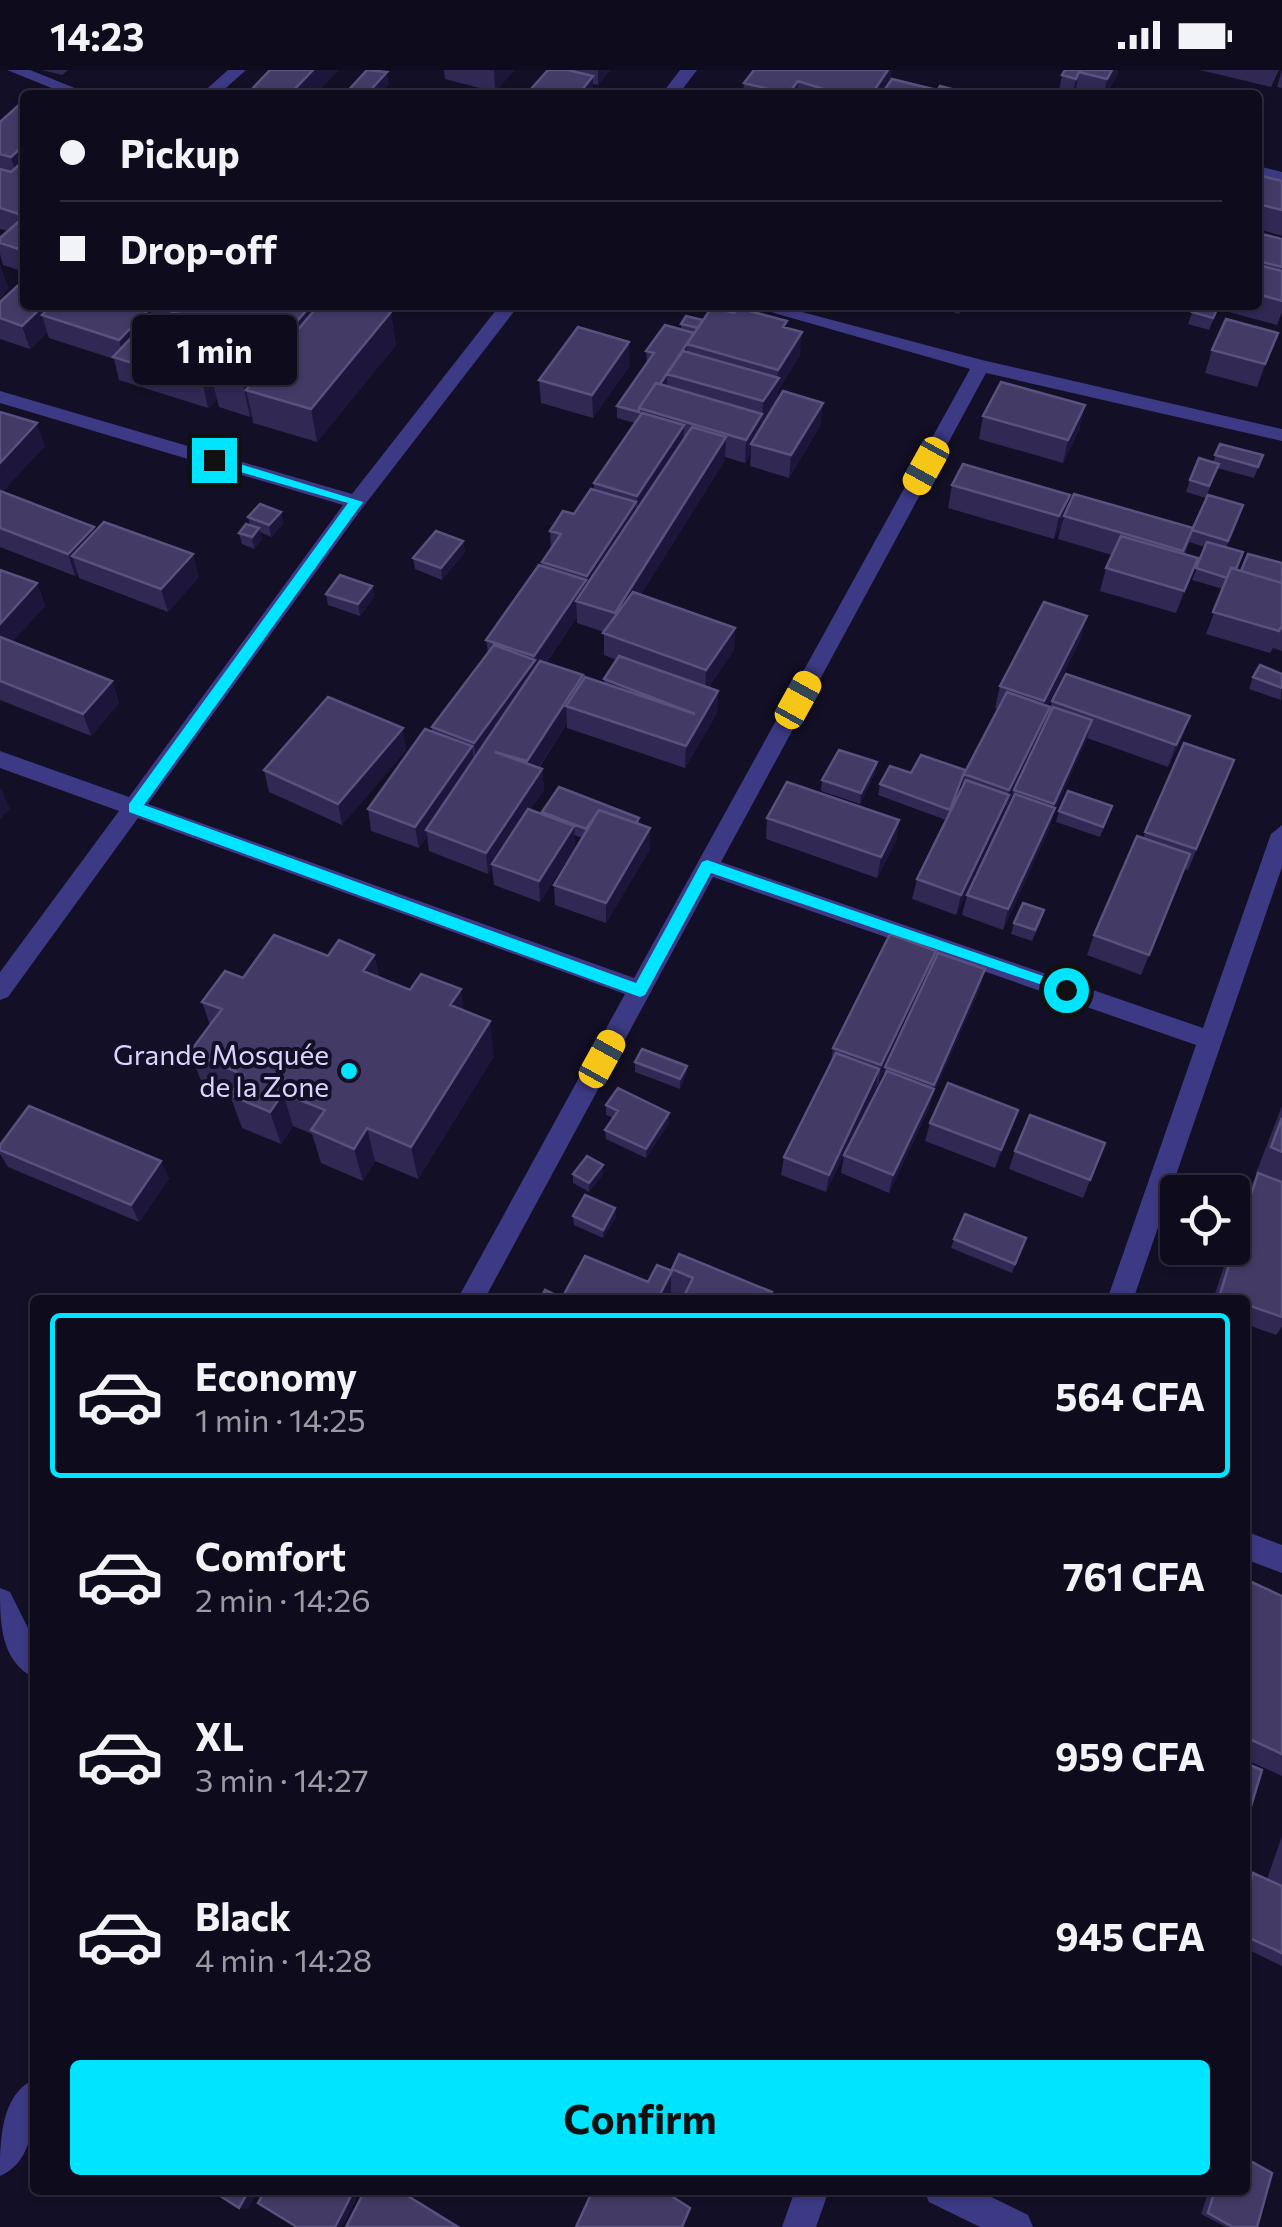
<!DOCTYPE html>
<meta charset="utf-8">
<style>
body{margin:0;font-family:Commissioner,sans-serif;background:#171425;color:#f1f3f6;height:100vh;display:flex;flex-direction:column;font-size:38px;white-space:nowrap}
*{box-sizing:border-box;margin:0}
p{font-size:32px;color:#9b9ba3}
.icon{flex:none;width:55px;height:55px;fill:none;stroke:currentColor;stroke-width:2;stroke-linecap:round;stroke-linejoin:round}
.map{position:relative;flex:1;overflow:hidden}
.drawer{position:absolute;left:30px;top:1225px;width:1220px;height:900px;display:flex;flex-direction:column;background:#0e0b1c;border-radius:10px;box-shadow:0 2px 8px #0004,0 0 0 2px #2e2b3b}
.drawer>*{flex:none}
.top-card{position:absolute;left:20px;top:20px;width:1242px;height:220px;border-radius:10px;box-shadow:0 2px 8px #0004,0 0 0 2px #2e2b3b;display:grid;align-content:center;height:220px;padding:0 40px;background:#0e0b1c}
.fabs{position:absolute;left:1160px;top:1105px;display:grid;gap:20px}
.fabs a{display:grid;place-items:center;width:90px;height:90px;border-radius:10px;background:#0e0b1c;box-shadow:0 2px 8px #0004,0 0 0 2px #2e2b3b;font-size:50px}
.end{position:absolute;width:45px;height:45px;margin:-22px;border:12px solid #00e5ff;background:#111;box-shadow:0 0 0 5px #111}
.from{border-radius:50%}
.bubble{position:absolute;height:70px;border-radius:10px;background:#0e0b1c;box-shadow:0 2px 8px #0004,0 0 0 2px #2e2b3b;font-size:32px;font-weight:700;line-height:70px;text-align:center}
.car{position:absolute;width:30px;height:60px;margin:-30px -15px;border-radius:12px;box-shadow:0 0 8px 2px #0007;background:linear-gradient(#f5c518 24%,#345 0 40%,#f5c518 0 76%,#345 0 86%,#f5c518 0)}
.top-card b{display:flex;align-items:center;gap:35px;height:95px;font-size:38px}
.top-card b+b{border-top:2px solid #2e2b3b}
.top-card i{width:25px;height:25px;background:#f1f3f6}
ul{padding:18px 0 0;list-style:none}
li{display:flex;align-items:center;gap:30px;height:165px;margin:0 20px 15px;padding:0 20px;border:5px solid transparent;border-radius:10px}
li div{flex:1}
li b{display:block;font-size:38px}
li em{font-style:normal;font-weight:700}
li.selected{border-color:#00e5ff}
li>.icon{width:90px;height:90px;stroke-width:1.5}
.action{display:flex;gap:20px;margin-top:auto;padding:20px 40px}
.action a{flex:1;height:115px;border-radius:10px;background:#00e5ff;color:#111;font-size:40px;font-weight:700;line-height:115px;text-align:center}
.status{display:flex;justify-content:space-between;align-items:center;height:70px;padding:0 50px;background:#0e0b1c;direction:ltr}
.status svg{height:28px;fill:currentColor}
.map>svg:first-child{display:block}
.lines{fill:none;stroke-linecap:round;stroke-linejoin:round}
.minor{fill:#3d3a85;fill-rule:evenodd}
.wall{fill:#312854;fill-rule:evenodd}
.shaded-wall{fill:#1d163a}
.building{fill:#433a66;stroke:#5a527e;stroke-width:2.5}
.route{fill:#00e5ff}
.poi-dot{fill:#00e5ff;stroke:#130f26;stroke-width:4}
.labels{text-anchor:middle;stroke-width:8;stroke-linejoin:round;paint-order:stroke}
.poi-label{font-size:28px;fill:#d9d4ff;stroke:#130f26;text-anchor:end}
</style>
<div class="status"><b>14:23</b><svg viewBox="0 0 49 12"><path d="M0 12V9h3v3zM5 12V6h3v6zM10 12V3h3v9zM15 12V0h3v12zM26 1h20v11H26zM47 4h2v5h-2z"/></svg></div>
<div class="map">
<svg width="1282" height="2157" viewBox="0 0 1282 2157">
<rect width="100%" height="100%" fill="#130f26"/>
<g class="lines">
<path class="minor" d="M7 0H30L92 25H69Z
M228 0H246L218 25H200Z
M680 0H697L678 25H661Z
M1258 96 1282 102V112L1258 106Z
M500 235H519L363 437 148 734 634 908 970 299 746 235H776L982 290 1282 359V371L986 303 721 792 1203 958 1271 764 1282 755V797L1133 1230H1107L1196 975 713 807 484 1230H457L625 924 138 748 8 927 0 930V902L119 741 0 698V681L129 727 343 435 0 333V321L352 424Z
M1245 1461 1282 1475V1503L1245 1489Z
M0 1518 10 1522 35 1572V1608C0 1592 0 1551 0 1518Z
M35 2009C35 2041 36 2091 0 2106 0 2073 0 2024 35 2009Z
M795 2120H829L816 2157H782Z
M924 2120H977L1028 2145 1033 2157H980L929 2132Z"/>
</g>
<path class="wall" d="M42 0H68L62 5Z
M338 0 315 25H254L253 18Z
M444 0H514L495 22 445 9Z
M548 0H610L598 15 593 14V18L588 25H532L531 19Z
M754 0 891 10 932 25H743L744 13Z
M1065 0H1118L1117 5 1106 25H1058L1062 5Z
M1200 0H1279L1271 17Z
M1282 0V18L1277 17Z
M25 37V202L3 195 0 184V168L8 161 0 159V52Z
M1258 105 1282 111V166L1258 159Z
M1258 163 1282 169V242L1277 255 1218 239 1209 260 1188 254 1195 235H1258Z
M0 195 8 218 0 229 1 231 25 235H369L396 275 317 372 253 353 252 345 250 347 219 337 217 329 208 338 119 310 114 289 49 268 47 262 30 279 0 269Z
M930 235H964L959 244Z
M703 250 786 258 800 285 778 321 777 331 761 354V357L823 333 820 356 789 408 750 396 751 383 745 393 725 387V390L641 524 735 558 734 580 708 618 718 621 717 643 685 698 567 658V653L539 698 542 699 544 720 530 740 542 745V742L639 748V754L650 779 606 853 555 835 554 815 582 768 574 765 575 777 540 832 494 815 492 798 488 804 429 781 427 766 419 778 371 761 368 739 432 662V657L488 583 486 570 542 496V492L551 480 550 461 574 444 594 420V413L635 353 617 348V336L647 293 646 281 681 259V254ZM577 547V553L604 562V585L616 590 604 609V613L583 610V605L546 593Z
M1278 263 1257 317 1205 303 1212 280Z
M630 295 593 348 541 333 539 310Z
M0 342 45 376 2 422 199 507 168 542 79 508 78 504 75 506 0 477Z
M983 346 1080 358 1063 393 979 369Z
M1220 374 1263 385 1254 408 1217 398 1206 428 1186 422 1190 410 1213 392Z
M952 415 1066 442 1193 458 1239 446 1226 478 1236 500 1241 501 1282 493V581L1273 578 1270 583 1206 564 1223 519 1192 510 1205 477 1189 472 1185 484 1190 510 1176 543 1100 521 1106 498 1112 485 1058 469 1062 452 1054 469 948 438Z
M281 442 283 454 271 467 260 462 262 470 254 479 242 474 239 463 250 455 248 447Z
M463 471 465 482 442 510 415 499 413 488Z
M0 500 37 513 45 536 12 572 112 611 119 633 91 666 0 630Z
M372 516 374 527 360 546 328 535 326 524Z
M1081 569 1047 636 1050 637 1052 631 1182 668 1168 697 1087 668 1054 742 1049 759 1003 860 962 845 967 825 1010 734 1014 721 956 845 912 829 917 809 946 750 878 725 880 714 911 703 962 711 953 736 961 720 964 704 998 639 995 638 1000 616Z
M1282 604 1281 630 1249 619 1253 607Z
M1184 673 1234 690 1188 800 1184 799 1141 905 1087 885 1094 865 1143 768Z
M406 680 342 755 269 722 264 700Z
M877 692 875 703 860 734 821 721 822 710Z
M1112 736 1100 767 1056 752 1059 741Z
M767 748 899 750 896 771 877 808 766 769Z
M1041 851 1032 871 1011 864 1014 853Z
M936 881 933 895 980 919 932 1026 929 1038 889 1123 841 1103 844 1085 883 1009 885 999 826 1122 781 1105 784 1087 831 993 833 978Z
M374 885 379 907 464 941 494 986 418 1109 375 1091 363 1111 321 1093 312 1064 293 1056 281 1074 242 1058 231 1028 203 1016 190 982 210 955 202 932 243 908 328 886Z
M635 992 687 996 686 1005 680 1019 635 1002Z
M606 1035 669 1053 646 1088 606 1069 605 1060 613 1048 606 1045Z
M1282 1036V1257L1276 1265 1245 1254V1230H1213L1230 1178H1232V1170L1248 1121 1258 1104 1256 1103Z
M930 1053 1012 1058 995 1098 925 1071Z
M1105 1073 1083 1128 1009 1099 1015 1081Z
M0 1075 161 1091 169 1109 139 1152 8 1097 0 1084Z
M603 1095V1104L589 1122 573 1113V1104Z
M573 1146 616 1147 603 1168 574 1155Z
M1026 1168 1012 1203 951 1178 954 1169Z
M672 1199 772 1222 771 1230H682L683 1228 671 1223V1220L666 1230 562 1228 648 1212 672 1201Z
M1247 1510 1282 1526V1706L1245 1689V1512Z
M1282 1766V1896L1245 1878V1808L1253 1803 1267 1809Z
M1209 2120H1245L1257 2157H1226L1201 2144Z"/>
<path class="shaded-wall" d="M313 0H338L315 25H289Z
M494 0H514L495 22Z
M598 0H610L598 15Z
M888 0H892L889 25H871Z
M1112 0H1118L1117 5 1106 25H1104L1107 9Z
M387 2 389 14 378 25H366Z
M1079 2 1075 25H1072L1076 9Z
M593 6V18L588 25H578Z
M798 11 797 25H788V24Z
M25 74V104L18 110 11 87Z
M0 195 8 218 0 229 6 246 0 248Z
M44 235H68L42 245 47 262 30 279 22 256Z
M311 235H340L246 320 252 345 250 347 243 314Z
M150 238 156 261 124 290 119 270Z
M391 242 396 275 317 372 311 339Z
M802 262 800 285 778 321 777 331 762 354 763 331 777 310 778 300Z
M1278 263 1270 286 1257 317 1265 294Z
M629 272 630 295 593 348 592 325Z
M687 275V287L667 304V315L649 341 642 339Z
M211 306 217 329 208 338 203 315Z
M823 333 820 356 789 408 791 385Z
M1085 335 1080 358 1063 393 1068 370Z
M762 344 761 367 751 374V383L745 393 746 370Z
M37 353 45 376 0 425V393Z
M684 355 683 378 637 449V426Z
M726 367 725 390 615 565V543Z
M1070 425 1065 447 1054 469 1059 446Z
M636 432V455L587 529V506Z
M281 442 283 454 271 467 269 455Z
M94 457 101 480 72 486 78 504 75 506 68 484Z
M259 458 262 470 254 479 252 467Z
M463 471 465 482 442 510 441 498Z
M193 484 199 507 168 542 161 519Z
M1198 488 1190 510 1176 543 1184 521Z
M586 510 587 532 576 531 577 547 476 694 474 673 534 591V586Z
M37 513 45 536 0 585V554Z
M372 516 374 527 360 546 358 534Z
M1087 546 1081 569 1038 653 1044 631Z
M735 558 734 580 705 622 706 600Z
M583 605 584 627 566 636 567 653 529 712 527 691Z
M112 611 119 633 91 666 83 644Z
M718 621 717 643 685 698 686 676Z
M1050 637 1045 658 1007 734 1004 746 956 845 961 825 1006 732 1009 720Z
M1190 646 1182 668 1168 697 1176 675Z
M1092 650 1086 671 1054 742 1049 759 1003 860 1008 839 1049 751 1054 734Z
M403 658 406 680 342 755 338 734Z
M472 676 475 697 426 760 427 766 419 778 415 757Z
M877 692 875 703 860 734 861 723Z
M542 699 544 720 494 795 492 794V798L488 804 486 783Z
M1 718 10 739 0 750V719Z
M899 750 896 771 877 808 881 787Z
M574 756 575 777 540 832 539 811Z
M650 758V779L606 853V833Z
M936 881 931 900 878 1014 881 995Z
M374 885 381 920 363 901Z
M985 899 980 919 932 1026 929 1038 889 1123 893 1105 931 1026 934 1015Z
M461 919 466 954 450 935Z
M490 951 494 986 418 1109 411 1077Z
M687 996 686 1005 680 1019V1009Z
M879 999 876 1018 826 1122 829 1105Z
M283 1023 293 1056 281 1074 270 1042Z
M1018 1040 1012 1058 995 1098 1001 1080Z
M669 1043V1053L646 1088V1079Z
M367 1058 375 1091 363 1111 354 1079Z
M161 1091 169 1109 139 1152 131 1135Z
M603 1095V1104L589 1122V1113Z
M615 1138 616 1147 603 1168V1160Z
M671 1203V1220L666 1230H657Z
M249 2120H259L248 2139 239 2138Z
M354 2120H361L342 2157H335Z
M398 2120H401L461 2157H458Z"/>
<path class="building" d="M270 0H313L289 25H281L253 18Z
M367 0 387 2 366 25H344Z
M548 0H568L593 6 578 25H555L531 19Z
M754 0H888L871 25H842L798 11 788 24 744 13Z
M1065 0H1112L1107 9 1079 2 1076 9 1062 5Z
M892 9 933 19 928 25H881Z
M940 16 971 24 935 25Z
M19 35 25 37V74L11 87 0 84V52Z
M20 94 25 96V138L19 144 0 138V99L11 102Z
M1258 105 1282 111V140L1258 134Z
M25 146V181L0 173V168Z
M1258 163 1282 169V197L1258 191Z
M1258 195 1282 201V231L1258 224Z
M25 209V235H44L22 256 0 248V232Z
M52 235H149L150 238 119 270 42 245Z
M150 235H311L243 314 211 304 246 264Z
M319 235H369L391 242 311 339 246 320Z
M1195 235H1219L1213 248 1192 242Z
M712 237 734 243 738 238 787 251 783 257 802 262 778 300 687 274Z
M686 246 703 250 698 258 681 254Z
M150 248 236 276 203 315 113 287Z
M1226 249 1278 263 1265 294 1212 280Z
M665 255 694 263 660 314 656 313 639 338V342L617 336 654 283 646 281Z
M578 257 629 272 592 325 539 310Z
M683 281 779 308 763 331 667 304Z
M1001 312 1085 335 1068 370 983 346Z
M656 313 762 344 746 370 639 338Z
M783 321 823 333 791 385 751 374Z
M0 342 37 353 0 393Z
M642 343 684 355 637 426 594 413Z
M692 357 726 367 615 543 576 531Z
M1220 374 1263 385 1258 397 1215 385Z
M1199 388 1219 394 1209 416 1190 410Z
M963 394 1070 425 1059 446 952 415Z
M591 419 636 432 587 506 542 492 561 464 550 461 563 441 574 444Z
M0 421 94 457 68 484 0 458Z
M1074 424 1193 458 1183 481 1064 446Z
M1208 425 1243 435 1228 471 1192 460Z
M260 434 281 442 269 455 248 447Z
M104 452 193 484 161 519 72 486Z
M246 454 259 458 252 467 239 463Z
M436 461 463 471 441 498 413 488Z
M1121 466 1198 488 1184 521 1106 498Z
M1207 472 1243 482 1236 499 1231 498 1227 508 1196 498Z
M1248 484 1282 493V513L1241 501Z
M539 495 586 510 534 586 486 570Z
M1231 498 1282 513V556L1279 561 1213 542Z
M0 500 37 513 0 554Z
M340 505 372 516 358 534 326 524Z
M633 522 735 558 706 600 603 563Z
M1044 532 1087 546 1044 631 1000 616Z
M0 567 112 611 83 644 0 611Z
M494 575 535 590 474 673 432 657Z
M619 586 718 621 686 676 566 636 585 607 695 644 604 609Z
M540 591 583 605 527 691 495 682 542 699 486 783 426 760Z
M1260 595 1282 604V618L1253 607Z
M1066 604 1190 646 1176 675 1052 631Z
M1007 622 1050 637 1009 720 964 704Z
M328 627 403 658 338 734 264 700Z
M1053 637 1092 650 1054 734 1014 720Z
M425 659 472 676 415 757 368 739Z
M1184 673 1234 690 1196 779 1145 762Z
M839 680 877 692 861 723 822 710Z
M921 685 965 700 950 740 880 714 890 696 911 703Z
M966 710 1009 725 961 825 917 809Z
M787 712 899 750 881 787 767 748Z
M559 717 639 748 636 753 599 740 586 759 542 742Z
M1068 721 1112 736 1103 757 1059 741Z
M1015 724 1055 738 1008 839 967 825Z
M528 739 574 756 539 811 492 794Z
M599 740 650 758 606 833 554 815Z
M1137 766 1190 784 1149 885 1094 865Z
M1023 833 1044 840 1035 860 1014 853Z
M890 864 936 881 881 995 833 978Z
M274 865 328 886 339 870 374 885 363 901 410 920 421 904 461 919 450 935 490 951 411 1077 367 1058 354 1079 311 1060 325 1040 283 1023 270 1042 230 1025 244 1005 190 982 222 939 202 932 225 901 243 908Z
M938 883 985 899 934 1015 885 997Z
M642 979 687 996 680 1009 635 992Z
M836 983 879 999 829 1105 784 1087Z
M887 1001 934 1019 893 1105 844 1085Z
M948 1013 1018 1040 1001 1080 930 1053Z
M618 1018 669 1043 646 1079 605 1060 618 1041 606 1035Z
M29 1036 161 1091 131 1135 0 1080V1075Z
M1030 1045 1105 1073 1090 1110 1015 1081Z
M1282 1048V1082L1271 1077Z
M587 1086 603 1095 589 1113 573 1104Z
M1258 1103 1282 1112V1247L1245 1234V1230H1235L1220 1224Z
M585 1125 615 1138 603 1160 573 1146Z
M965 1144 1026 1168 1015 1194 954 1169Z
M679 1184 772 1222 768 1230H682L693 1208 672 1199Z
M585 1186 648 1212 657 1195 672 1201 657 1230H540L545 1220 562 1228Z
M1247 1510 1282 1526V1684L1245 1667V1516Z
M1245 1693 1262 1700 1245 1756Z
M1253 1803 1282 1816V1883L1245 1866V1831Z
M1245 2088 1272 2103 1257 2157H1233L1208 2143 1215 2120H1245Z
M211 2120H249L239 2138Z
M265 2120H354L335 2157H297L258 2133Z
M365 2120H398L458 2157H346Z
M593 2120H662L690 2138 682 2157H576Z"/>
<path class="route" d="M214 386 363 432 144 735 636 913 702 792 707 790 1072 916V925L711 803 645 925 640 927 129 742V734L348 433 209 393Z"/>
<circle class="poi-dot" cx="349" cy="1001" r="10"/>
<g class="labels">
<g class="poi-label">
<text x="329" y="995">Grande Mosquée<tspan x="329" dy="32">de la Zone</tspan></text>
</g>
</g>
</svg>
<div class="fabs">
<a><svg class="icon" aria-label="locate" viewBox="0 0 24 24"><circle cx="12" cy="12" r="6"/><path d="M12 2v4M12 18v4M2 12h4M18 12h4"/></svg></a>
</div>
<i class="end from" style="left:1066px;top:920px"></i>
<i class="end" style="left:214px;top:390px"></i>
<div class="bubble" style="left:132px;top:245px;width:165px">1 min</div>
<i class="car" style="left:926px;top:396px;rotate:209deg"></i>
<i class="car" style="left:798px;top:630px;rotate:29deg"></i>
<i class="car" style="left:602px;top:989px;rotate:29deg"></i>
<div class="top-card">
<b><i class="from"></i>Pickup</b>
<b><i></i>Drop-off</b>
</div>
<section class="drawer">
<ul>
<li class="selected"><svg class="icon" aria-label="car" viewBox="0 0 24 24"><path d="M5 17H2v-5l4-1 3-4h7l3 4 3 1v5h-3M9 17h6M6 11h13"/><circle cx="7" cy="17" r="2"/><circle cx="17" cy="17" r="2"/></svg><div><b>Economy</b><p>1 min · 14:25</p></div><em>564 CFA</em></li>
<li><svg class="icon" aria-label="car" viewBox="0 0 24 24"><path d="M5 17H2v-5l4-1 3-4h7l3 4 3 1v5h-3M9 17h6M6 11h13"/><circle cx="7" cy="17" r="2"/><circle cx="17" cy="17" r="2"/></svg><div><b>Comfort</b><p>2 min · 14:26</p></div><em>761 CFA</em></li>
<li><svg class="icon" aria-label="car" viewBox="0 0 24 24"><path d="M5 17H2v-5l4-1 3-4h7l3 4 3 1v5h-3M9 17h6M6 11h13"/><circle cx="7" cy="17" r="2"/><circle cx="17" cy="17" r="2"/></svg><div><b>XL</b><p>3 min · 14:27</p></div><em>959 CFA</em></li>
<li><svg class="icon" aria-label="car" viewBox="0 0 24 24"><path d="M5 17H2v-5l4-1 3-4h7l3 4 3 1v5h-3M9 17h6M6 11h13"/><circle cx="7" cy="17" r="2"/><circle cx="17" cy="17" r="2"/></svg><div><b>Black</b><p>4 min · 14:28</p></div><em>945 CFA</em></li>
</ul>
<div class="action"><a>Confirm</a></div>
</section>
</div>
